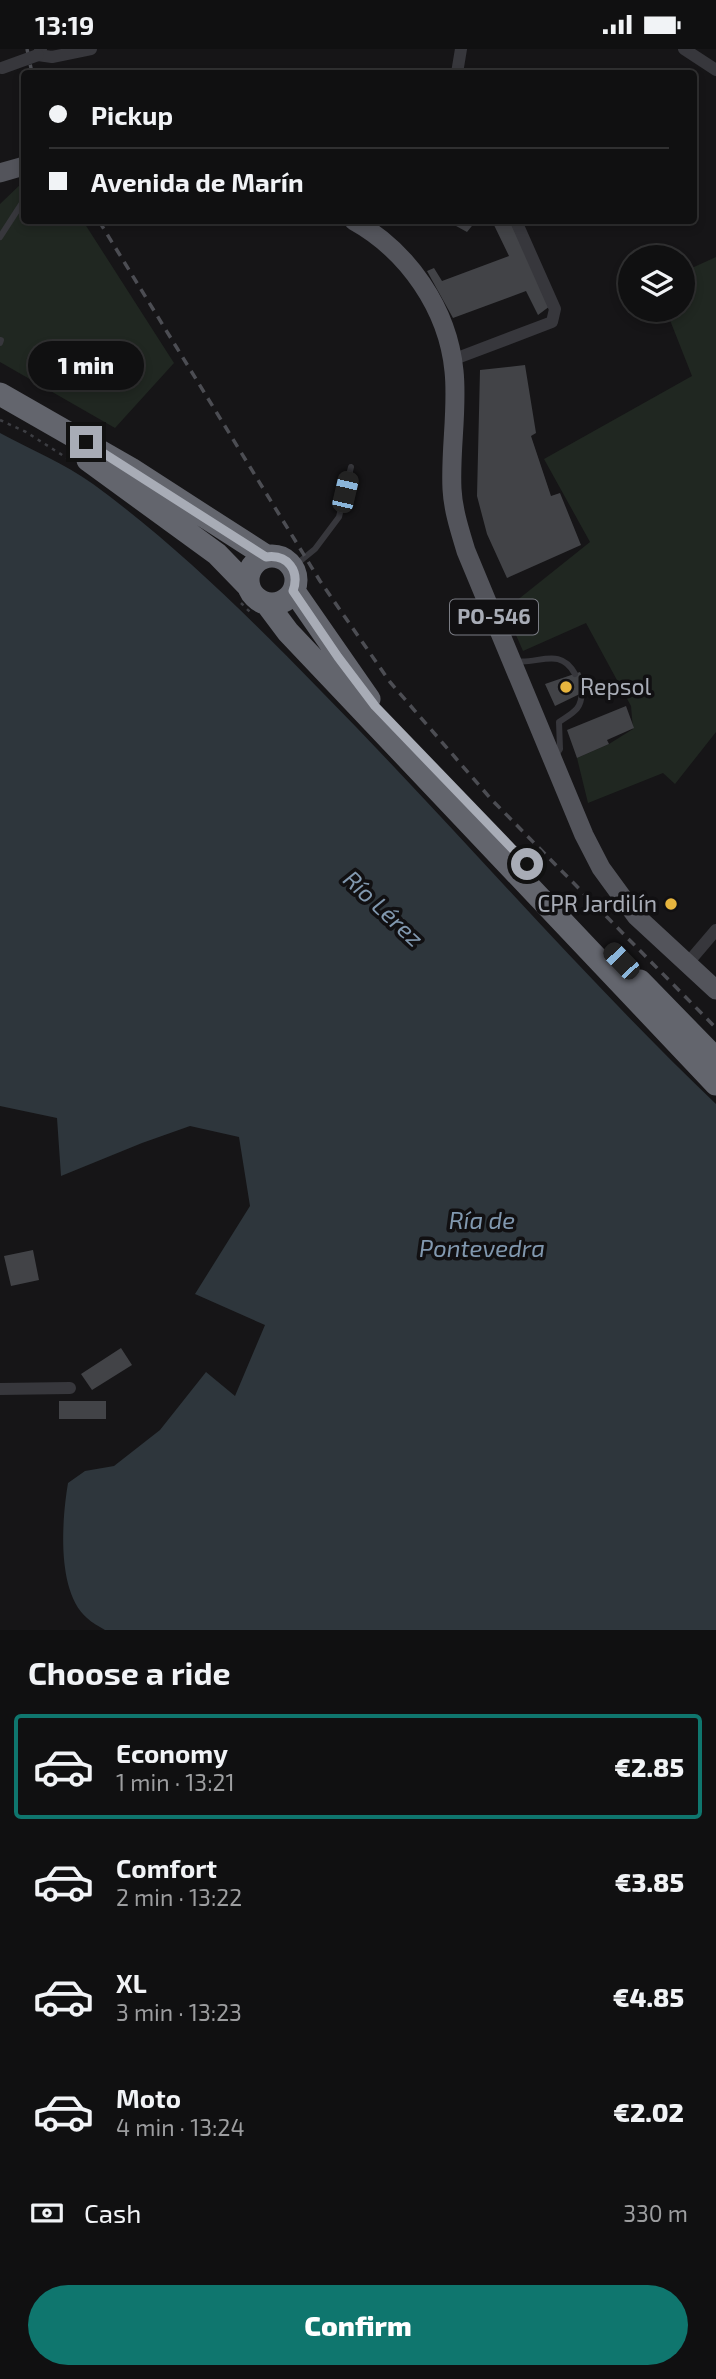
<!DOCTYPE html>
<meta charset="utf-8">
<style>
body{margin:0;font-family:"Exo 2",sans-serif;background:#1e1e1f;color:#f1f3f6;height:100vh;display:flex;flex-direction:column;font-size:26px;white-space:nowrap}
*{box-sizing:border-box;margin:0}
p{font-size:23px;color:#9c9d9f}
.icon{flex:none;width:38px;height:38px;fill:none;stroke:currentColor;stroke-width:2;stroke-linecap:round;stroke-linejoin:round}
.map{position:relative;height:1581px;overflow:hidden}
.side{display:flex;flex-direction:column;background:#101011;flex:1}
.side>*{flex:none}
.top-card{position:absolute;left:21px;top:21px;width:676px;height:154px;border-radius:7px;box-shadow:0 4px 10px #0003,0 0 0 2px #303031;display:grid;align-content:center;height:154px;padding:0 28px;background:#101011}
.controls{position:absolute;left:618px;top:196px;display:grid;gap:14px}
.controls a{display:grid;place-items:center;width:77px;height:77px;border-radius:50%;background:#101011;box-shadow:0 4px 10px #0003,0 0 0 2px #303031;font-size:35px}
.end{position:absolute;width:32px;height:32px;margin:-16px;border:9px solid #a8acb6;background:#111;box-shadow:0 0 0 4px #111}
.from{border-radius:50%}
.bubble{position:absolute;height:49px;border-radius:24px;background:#101011;box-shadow:0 4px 10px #0003,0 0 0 2px #303031;font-size:23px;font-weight:800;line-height:49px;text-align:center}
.car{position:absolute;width:21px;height:42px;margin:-21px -10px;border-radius:9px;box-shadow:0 0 5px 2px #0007;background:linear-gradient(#222 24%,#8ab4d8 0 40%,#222 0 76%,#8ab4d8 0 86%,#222 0)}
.top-card b{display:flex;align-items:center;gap:24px;height:66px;font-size:26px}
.top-card b+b{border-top:2px solid #303031}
.top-card i{width:18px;height:18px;background:#f1f3f6}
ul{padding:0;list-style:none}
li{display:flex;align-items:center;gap:21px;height:105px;margin:0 14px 10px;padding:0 14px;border:4px solid transparent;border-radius:7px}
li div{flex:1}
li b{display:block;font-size:26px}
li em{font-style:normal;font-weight:800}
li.active{border-color:#0f766e}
li>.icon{width:63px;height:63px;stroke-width:1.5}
h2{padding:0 28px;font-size:32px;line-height:84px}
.pay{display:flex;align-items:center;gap:18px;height:77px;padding:0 28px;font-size:26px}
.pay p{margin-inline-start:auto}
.action{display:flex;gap:14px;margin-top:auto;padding:14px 28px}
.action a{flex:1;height:80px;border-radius:42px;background:#0f766e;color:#fff;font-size:28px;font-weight:800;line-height:80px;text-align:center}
.status{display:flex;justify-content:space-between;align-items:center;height:49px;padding:0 35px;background:#101011;direction:ltr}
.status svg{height:19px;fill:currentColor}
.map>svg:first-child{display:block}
.green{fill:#202721}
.water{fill:#2e363c}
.building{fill:#424347}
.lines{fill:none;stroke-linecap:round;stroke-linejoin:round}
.path{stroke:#3d3e43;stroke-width:2.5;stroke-dasharray:3.5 5;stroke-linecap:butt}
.lane{stroke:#37373c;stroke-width:6}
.street{stroke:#37373c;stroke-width:12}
.primary{stroke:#53545b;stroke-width:19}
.highway{stroke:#63656d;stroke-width:23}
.rail{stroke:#4c4d53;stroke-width:3.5;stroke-dasharray:9 7;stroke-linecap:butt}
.street-bridge{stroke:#37373c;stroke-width:12}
.route{stroke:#a8acb6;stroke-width:9}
.poi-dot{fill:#e7b53e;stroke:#111012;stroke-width:2.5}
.labels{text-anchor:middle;stroke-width:7;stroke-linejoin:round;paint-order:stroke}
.shield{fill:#111012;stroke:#7b7d85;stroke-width:2}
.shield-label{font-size:21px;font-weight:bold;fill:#a8acb6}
.poi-label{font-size:23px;fill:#a8acb6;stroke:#111012;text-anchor:start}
.water-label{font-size:24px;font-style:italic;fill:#8198af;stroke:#111012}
</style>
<div class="status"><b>13:19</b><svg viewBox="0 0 49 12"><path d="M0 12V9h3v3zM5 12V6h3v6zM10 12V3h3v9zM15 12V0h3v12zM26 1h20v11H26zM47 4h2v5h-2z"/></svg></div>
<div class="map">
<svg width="716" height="1581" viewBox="0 0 716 1581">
<rect width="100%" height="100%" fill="#161517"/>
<path class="green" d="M24 132V172H83L174 314 115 379 0 313V155Z
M716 208V683L675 735 663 724 588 754 577 709 609 695 633 680 631 657 586 574 523 602 505 561 590 493 544 410 692 327 666 261H682L683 223Z"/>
<path class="water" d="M0 384C30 400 65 415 93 435 175 495 249 568 320 641 454 777 578 923 716 1055V1581H105C99 1577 92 1574 87 1569 56 1542 62 1470 68 1434L85 1422 114 1417 160 1381 206 1323 235 1347 265 1276 195 1245 250 1157 239 1088 190 1077 142 1094 61 1127 57 1069 0 1057Z"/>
<path class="building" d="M447 172H476L467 183Z
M486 172H510L550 257 538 266 526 242 453 269 427 222 434 219 442 232 509 207 493 174 489 176Z
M525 316 536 384 531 387 551 447 560 444 581 496 507 529 487 485 477 447 480 321Z
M580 623 588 641 555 657 545 635Z
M626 657 634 679 607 691 609 695 577 709 567 681Z
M33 1201 39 1231 11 1237 4 1207Z
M121 1299 132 1316 92 1341 81 1325Z
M59 1352H106V1370H59Z"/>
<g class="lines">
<path class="path" d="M0 371 26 383 70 411
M241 554 251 564"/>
<path class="lane" d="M0 188 24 151
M0 294 1 291
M293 518 315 500 339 468 351 418
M515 612C538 616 560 597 575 625
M556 706 560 700 559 673C574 663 581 661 582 643"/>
<path class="street" d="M41 0 38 6 52 8 91 0
M684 0 716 21
M457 24 461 0
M452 311 552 273 555 260 516 172
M687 915 716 881
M0 1340 70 1339"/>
<path class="primary" d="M0 124 24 117
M354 172C408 202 448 260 454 322 458 360 450 401 452 440 453 461 460 482 466 502L584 786 601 819 636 867 716 941"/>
<path class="highway" d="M0 345 131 420 266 507
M88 411 217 505 249 538
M248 531a24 24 0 1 1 48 0a24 24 0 1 1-48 0Z
M294 542 369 650
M267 555 288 583 716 1035
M640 932 716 1010"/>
<path class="rail" d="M27 0 32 24
M99 172 320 532 390 633 491 750 716 979"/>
<path class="street-bridge" d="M2 19 38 6"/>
</g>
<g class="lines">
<path class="route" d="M86 393 266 508C288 505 300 522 293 542L338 608 375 657 527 815"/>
</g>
<g class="poi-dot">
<circle cx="566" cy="638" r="7"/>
<circle cx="671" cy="855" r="7"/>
</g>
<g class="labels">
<rect class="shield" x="450" y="550.5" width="88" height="35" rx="5"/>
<g class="shield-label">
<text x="494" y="575">PO-546</text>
</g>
<g class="poi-label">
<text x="580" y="646">Repsol</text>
<text x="657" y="863" text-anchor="end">CPR Jardilín</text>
</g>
<g class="water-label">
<text transform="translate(383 860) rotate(43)" y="8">Río Lérez</text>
<text x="482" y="1180">Ría de<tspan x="482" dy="28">Pontevedra</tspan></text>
</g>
</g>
</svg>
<div class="controls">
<a><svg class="icon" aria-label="layers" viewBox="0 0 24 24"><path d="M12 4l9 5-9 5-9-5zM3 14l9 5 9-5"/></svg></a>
</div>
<i class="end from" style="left:527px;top:815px"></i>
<i class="end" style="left:86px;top:393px"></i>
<div class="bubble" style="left:28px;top:292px;width:116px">1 min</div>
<i class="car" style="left:345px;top:443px;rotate:13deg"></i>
<i class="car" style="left:621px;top:912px;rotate:316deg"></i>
<div class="top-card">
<b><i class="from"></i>Pickup</b>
<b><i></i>Avenida de Marín</b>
</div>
</div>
<section class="side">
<h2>Choose a ride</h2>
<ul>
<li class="active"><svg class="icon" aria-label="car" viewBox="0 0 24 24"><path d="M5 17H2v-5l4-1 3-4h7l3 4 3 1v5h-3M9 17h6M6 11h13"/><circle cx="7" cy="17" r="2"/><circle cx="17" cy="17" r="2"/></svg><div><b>Economy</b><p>1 min · 13:21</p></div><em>€2.85</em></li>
<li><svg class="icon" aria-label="car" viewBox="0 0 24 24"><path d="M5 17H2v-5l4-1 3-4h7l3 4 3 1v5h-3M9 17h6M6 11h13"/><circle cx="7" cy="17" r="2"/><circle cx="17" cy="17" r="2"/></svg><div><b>Comfort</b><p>2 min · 13:22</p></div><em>€3.85</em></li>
<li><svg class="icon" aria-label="car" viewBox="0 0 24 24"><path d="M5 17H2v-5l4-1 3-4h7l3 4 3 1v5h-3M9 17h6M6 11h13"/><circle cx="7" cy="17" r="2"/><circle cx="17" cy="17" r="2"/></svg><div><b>XL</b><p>3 min · 13:23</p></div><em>€4.85</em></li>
<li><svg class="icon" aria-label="car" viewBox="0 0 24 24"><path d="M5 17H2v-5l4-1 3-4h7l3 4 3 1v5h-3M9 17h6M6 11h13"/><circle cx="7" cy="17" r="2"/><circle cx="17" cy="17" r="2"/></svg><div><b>Moto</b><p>4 min · 13:24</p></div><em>€2.02</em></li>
</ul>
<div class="pay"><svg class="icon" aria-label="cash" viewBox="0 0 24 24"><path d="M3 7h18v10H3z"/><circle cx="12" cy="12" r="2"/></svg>Cash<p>330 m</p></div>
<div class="action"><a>Confirm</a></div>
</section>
